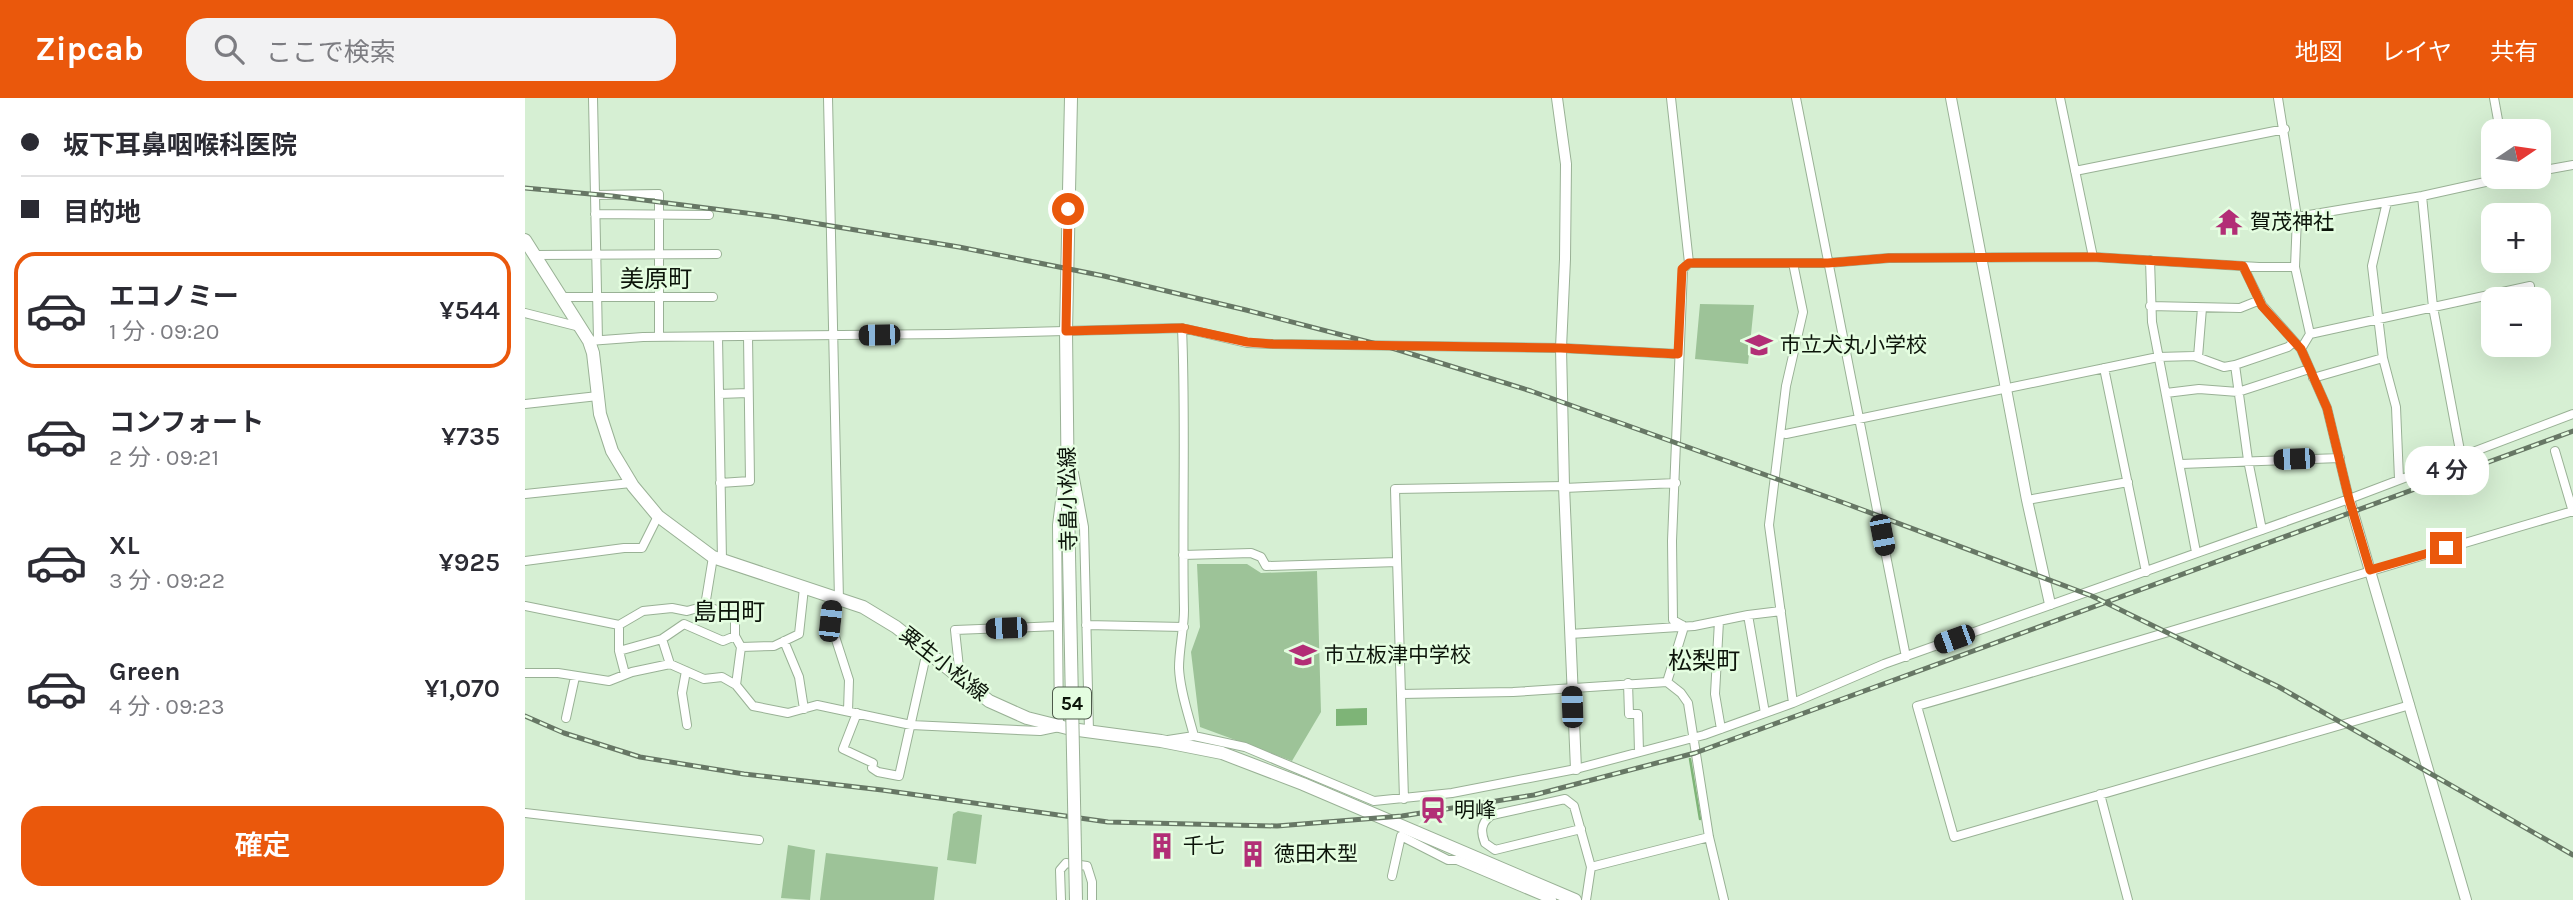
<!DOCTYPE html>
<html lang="ja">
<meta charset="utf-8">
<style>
body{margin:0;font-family:Karla,"Noto Sans JP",sans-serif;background:#f2f2f3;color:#2b2b33;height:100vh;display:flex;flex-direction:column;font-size:26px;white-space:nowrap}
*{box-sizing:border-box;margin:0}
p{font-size:23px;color:#7c7c81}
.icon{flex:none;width:38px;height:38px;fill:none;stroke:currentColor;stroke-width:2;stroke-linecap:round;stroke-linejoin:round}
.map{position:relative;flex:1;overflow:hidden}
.side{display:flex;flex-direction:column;background:#fff;width:525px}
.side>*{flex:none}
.top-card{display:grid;align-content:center;height:154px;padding:0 21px;background:#fff}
.needle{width:46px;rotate:77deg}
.buttons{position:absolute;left:1956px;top:21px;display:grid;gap:14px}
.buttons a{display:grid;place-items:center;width:70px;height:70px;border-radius:14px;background:#fff;box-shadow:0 7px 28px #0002;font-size:35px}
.end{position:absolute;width:32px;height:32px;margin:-16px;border:9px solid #ea580c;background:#fff;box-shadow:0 0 0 4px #fff}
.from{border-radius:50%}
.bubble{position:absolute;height:49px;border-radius:21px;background:#fff;box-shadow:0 7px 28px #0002;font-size:23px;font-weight:600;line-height:49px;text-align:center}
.car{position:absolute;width:21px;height:42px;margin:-21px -10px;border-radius:9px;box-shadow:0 0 5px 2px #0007;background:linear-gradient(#222 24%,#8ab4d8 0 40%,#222 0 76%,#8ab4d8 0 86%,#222 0)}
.top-card b{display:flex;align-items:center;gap:24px;height:66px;font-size:26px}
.top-card b+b{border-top:2px solid #e1e1e2}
.top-card i{width:18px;height:18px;background:#2b2b33}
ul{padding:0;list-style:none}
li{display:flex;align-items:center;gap:21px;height:116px;margin:0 14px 10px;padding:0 7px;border:4px solid transparent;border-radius:21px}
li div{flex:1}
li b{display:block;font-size:26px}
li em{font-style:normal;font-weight:600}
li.on{border-color:#ea580c}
li>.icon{width:63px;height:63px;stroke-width:1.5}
.primary-button{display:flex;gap:14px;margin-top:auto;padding:14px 21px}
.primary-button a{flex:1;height:80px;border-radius:21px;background:#ea580c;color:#fff;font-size:28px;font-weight:600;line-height:80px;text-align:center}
header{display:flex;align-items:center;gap:42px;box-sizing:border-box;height:98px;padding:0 35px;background:#ea580c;color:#fff}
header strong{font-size:33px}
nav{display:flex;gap:38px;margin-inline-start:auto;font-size:24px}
.search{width:490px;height:63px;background:#f2f2f3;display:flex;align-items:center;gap:18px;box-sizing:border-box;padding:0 24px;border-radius:21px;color:#7c7c81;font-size:26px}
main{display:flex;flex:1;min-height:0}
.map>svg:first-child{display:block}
.green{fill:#9dc398}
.water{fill:#7eb477}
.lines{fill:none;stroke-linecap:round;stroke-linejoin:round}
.stream{stroke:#7eb477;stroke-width:2.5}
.minor-casing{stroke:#99b195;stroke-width:10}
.tertiary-casing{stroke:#99b195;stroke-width:12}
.secondary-casing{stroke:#99b195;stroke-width:14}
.primary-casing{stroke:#99b195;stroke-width:14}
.minor{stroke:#fff;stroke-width:8}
.tertiary{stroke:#fff;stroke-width:10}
.secondary{stroke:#fff;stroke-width:12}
.primary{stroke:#fff;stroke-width:12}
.rail-casing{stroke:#677765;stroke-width:5}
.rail{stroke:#e4fde0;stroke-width:2.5;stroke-dasharray:8;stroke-linecap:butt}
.primary-bridge-casing{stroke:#99b195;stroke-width:14;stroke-linecap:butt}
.primary-bridge{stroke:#fff;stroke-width:12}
.route{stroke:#ea580c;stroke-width:9}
.labels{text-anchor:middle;stroke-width:5;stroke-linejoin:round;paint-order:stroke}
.shield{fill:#e4fde0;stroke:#4d5a4a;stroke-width:2}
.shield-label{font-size:19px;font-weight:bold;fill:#0c140a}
.poi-label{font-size:21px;fill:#0c140a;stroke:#e4fde0;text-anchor:start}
.street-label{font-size:21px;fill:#0c140a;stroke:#e4fde0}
.quarter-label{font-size:24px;fill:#0c140a;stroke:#e4fde0}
</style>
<header>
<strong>Zipcab</strong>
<div class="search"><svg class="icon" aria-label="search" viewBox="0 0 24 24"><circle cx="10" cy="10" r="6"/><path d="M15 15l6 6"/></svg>ここで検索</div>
<nav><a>地図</a><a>レイヤ</a><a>共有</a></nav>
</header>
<main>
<section class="side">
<div class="top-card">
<b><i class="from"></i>坂下耳鼻咽喉科医院</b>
<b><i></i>目的地</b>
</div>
<ul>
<li class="on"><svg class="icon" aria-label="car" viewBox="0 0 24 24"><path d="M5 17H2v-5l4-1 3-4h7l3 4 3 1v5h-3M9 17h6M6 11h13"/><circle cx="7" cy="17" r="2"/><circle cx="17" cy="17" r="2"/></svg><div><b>エコノミー</b><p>1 分 · 09:20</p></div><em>¥544</em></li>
<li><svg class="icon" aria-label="car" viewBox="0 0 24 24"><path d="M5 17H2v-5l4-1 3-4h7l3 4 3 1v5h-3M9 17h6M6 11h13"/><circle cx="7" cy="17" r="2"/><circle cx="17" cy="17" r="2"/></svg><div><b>コンフォート</b><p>2 分 · 09:21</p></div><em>¥735</em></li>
<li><svg class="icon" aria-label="car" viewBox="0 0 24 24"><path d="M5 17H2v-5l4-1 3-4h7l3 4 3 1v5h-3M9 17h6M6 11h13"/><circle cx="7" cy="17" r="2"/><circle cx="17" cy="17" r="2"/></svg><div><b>XL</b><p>3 分 · 09:22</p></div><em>¥925</em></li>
<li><svg class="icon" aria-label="car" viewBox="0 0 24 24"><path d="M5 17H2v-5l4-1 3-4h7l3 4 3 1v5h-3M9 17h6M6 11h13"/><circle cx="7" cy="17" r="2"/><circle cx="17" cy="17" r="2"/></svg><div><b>Green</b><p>4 分 · 09:23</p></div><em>¥1,070</em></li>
</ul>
<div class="primary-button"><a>確定</a></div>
</section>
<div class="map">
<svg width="2048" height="802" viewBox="0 0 2048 802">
<rect width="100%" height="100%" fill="#d6efd3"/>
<path class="green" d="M1175 206 1229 207 1223 266 1170 261Z
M672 466H722L736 475 792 473 796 614 767 663 675 629 666 554 675 529Z
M433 713 457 717 451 766 422 762 428 716Z
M263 747 290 752 285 802 256 800Z
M301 755 413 769 409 802H295Z"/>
<path class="water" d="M842 610V627L811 628V611Z"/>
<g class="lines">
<path class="stream" d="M1165 661 1175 721"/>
<defs>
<path id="minor" d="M68 0 73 242
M303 0 314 502
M1146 0 1164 165
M1271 0 1381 559
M1535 0 1568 159
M1753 0 1772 119 1770 169 1785 236 1776 251
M1969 0 1975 33
M1550 73 1760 31
M2014 73 2048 67
M70 97 134 96V239
M1897 98 1908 209 1936 358
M1862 104 1847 168 1858 260 1871 309 1874 381
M70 116 184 117
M1772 119 1897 98 1983 79
M10 157 192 156
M1625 162 1627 224 1671 454
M1718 168 1737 207 1776 251 1802 310 1824 401
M38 199H188
M1625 208 1715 210 1735 202
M0 215 55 229
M657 230C661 324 657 418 659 512 659 531 654 551 654 570 655 593 663 615 669 638
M1785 236 2005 188
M193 239 197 462
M64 243 118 239 423 236 657 230 722 245 748 246 1036 250 1153 256
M1673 259 1677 210
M1710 267 1723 362 1737 432
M1579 270 1621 474
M1788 280 1858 260
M1641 295 1674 291 1713 294 1784 271
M194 296 223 295
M0 306 73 298
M1261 336 1633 259 1669 258 1699 269 1710 267 1763 249 1769 244
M2030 353 2048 414
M1656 366 1815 360
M543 367 549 375 559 429 564 633
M195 385 225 383 223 238
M1039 390 1151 385
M0 396 106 385
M1502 402 1603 384
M658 457 726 455 736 459 741 468 872 464
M0 463 99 450H117L133 418
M308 499 305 523 324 582 323 613
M0 508 94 527 118 513 147 510 162 513 180 508 210 518V538L216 549 211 587
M180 508 188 459
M1223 517 1240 615
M1194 523 1190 596 1196 631
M94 527V553L100 576
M561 527 659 529
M1157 527 1148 522 1147 443 1158 171 1164 165H1303L1364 160 1568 159 1734 169H1770
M1045 536 1169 528 1223 517 1256 513
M137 541 145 566
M259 543 274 579 279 611
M216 549 249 548 274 536 279 490
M94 553 137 541 159 526 198 543 210 538
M161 573 157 595 162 627
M0 575H33L84 583 107 574 145 566 179 581 197 579 211 587 228 608 263 615 292 607 386 627 515 633 534 629 532 427 538 379
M435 579 430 532 533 528
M1142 584 1158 532 1157 527
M1103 585 1104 616H1113L1114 654
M876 596 988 594 1142 584 1156 595 1163 605 1184 739 1199 802
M1268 605 1244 427 1261 288 1278 214 1268 165
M1885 607 1429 739 1392 608C1612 545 1829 477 2048 413
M332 615 318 651 348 665 347 670 353 674 374 678 402 553
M41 620 50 579
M643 642 669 638 720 649 849 703 927 695 1051 671 1179 637 1268 605 1359 566 1824 401 2048 316
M1575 696 1603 802
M879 701 870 391 1039 388
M0 715 234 742
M1056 731 970 752 960 745C955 733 956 724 967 717L1040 701 1049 708 1066 769 1061 802
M1066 769 1184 739
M867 778 876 738 923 762H932L1027 802
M536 802 535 772 541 765 562 768 567 784V802"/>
<path id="tertiary" d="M1032 0 1041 66 1040 161 1036 250 1039 388 1051 671
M1426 0 1502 402 1525 506
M1824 401 1941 802"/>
<path id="secondary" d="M0 142 64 243 68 255 75 316 87 353 108 388 133 418 188 459 338 509 371 529 464 603 502 620 546 631 636 643 697 655 778 686 1050 802"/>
<path id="primary" d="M543 407 541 233 546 0"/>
</defs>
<use href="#minor" class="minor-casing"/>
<use href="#tertiary" class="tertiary-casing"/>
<use href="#secondary" class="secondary-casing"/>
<use href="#primary" class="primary-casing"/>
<use href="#minor" class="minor"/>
<use href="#tertiary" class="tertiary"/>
<use href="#secondary" class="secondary"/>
<use href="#primary" class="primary"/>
<defs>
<path id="rail" d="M0 90 87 98 252 119 434 149 579 178 721 212 867 250 1006 293 1322 406 1567 498 1754 589 2048 757
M0 618 39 635 115 659 219 676 357 692 583 724 752 728 877 718 1009 697 1170 655 2048 333"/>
</defs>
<use href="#rail" class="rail-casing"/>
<use href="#rail" class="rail"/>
<defs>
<path id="primary-bridge" d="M543 407 551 802"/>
</defs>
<use href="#primary-bridge" class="primary-bridge-casing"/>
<use href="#primary-bridge" class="primary-bridge"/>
</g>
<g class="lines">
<path class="route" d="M543 111 541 233 657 230 722 244 748 246 1036 250 1153 256 1157 171 1164 165H1303L1364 160 1568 159 1718 168 1737 208 1776 251 1802 310 1824 401 1845 472 1921 450"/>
</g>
<defs>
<symbol id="temple-bare" viewBox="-9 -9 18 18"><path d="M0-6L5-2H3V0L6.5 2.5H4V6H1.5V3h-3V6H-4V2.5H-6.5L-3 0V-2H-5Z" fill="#b22e76" stroke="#e4fde0" stroke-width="2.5" paint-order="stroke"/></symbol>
<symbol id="school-bare" viewBox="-9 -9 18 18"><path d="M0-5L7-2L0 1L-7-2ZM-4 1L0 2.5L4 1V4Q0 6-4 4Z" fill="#b22e76" stroke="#e4fde0" stroke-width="2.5" paint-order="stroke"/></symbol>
<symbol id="station-bare" viewBox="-9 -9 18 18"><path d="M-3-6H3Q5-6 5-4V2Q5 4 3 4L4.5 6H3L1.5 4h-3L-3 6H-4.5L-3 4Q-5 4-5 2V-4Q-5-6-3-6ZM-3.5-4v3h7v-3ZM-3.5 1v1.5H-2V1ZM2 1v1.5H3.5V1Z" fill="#b22e76" stroke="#e4fde0" stroke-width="2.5" paint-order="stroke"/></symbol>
<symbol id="building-bare" viewBox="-9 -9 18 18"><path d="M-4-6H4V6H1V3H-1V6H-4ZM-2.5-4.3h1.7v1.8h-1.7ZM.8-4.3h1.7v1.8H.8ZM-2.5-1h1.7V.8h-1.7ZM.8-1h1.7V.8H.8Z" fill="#b22e76" stroke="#e4fde0" stroke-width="2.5" paint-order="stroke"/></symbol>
</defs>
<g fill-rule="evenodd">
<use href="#temple-bare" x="1685" y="105" width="38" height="38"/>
<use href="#school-bare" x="1215" y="228" width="38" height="38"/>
<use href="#school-bare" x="759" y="538" width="38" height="38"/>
<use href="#station-bare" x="889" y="693" width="38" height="38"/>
<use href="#building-bare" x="618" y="729" width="38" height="38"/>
<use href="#building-bare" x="709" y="737" width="38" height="38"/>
</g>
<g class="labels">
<rect class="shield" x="528" y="589.5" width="38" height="31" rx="5"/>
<g class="shield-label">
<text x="547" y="612">54</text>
</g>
<g class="poi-label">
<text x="1725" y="131">賀茂神社</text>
<text x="1255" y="254">市立犬丸小学校</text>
<text x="799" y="564">市立板津中学校</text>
<text x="929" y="719">明峰</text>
<text x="658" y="755">千七</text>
<text x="749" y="763">徳田木型</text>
</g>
<g class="street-label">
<text transform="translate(543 401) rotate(-91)" y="7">寺畠小松線</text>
<text transform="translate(419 566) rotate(38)" y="7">粟生小松線</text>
</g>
<g class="quarter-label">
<text x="131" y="189">美原町</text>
<text x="204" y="522">島田町</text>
<text x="1179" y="571">松梨町</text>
</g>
</g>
</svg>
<div class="buttons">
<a><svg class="needle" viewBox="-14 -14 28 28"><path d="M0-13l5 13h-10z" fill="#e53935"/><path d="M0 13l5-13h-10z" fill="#7c7c81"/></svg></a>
<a>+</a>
<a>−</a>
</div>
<i class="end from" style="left:543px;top:111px"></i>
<i class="end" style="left:1921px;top:450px"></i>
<div class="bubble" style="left:1880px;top:348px;width:84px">4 分</div>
<i class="car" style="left:354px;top:237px;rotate:269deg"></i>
<i class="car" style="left:1769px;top:361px;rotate:268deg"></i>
<i class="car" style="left:1357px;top:437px;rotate:169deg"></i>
<i class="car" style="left:305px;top:523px;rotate:6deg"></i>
<i class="car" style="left:481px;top:530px;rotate:268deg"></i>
<i class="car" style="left:1429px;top:541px;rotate:250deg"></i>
<i class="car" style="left:1047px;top:609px;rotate:358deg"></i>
</div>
</main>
